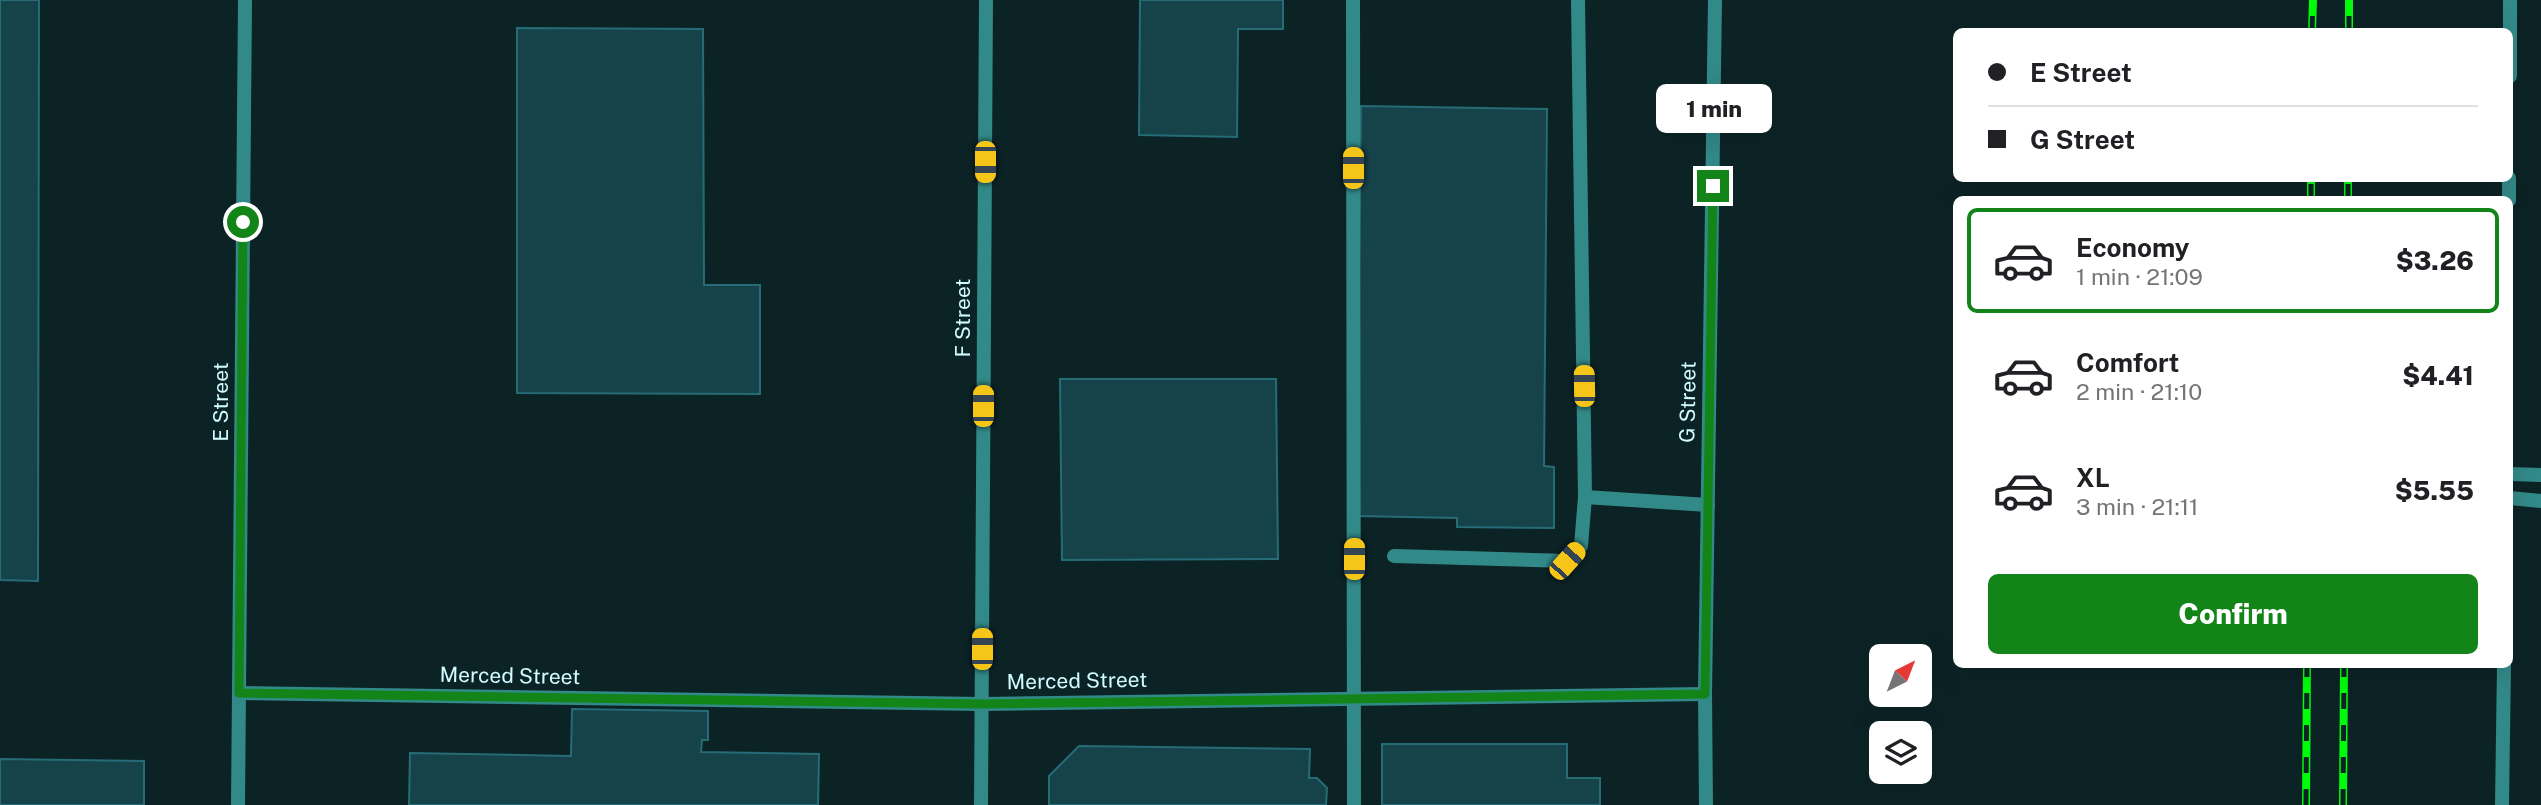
<!DOCTYPE html>
<meta charset="utf-8">
<style>
body{margin:0;font-family:"Public Sans",sans-serif;background:#f6f6f6;color:#202124;height:100vh;display:flex;flex-direction:column;font-size:26px;white-space:nowrap}
*{box-sizing:border-box;margin:0}
p{font-size:23px;color:#757577}
.icon{flex:none;width:38px;height:38px;fill:none;stroke:currentColor;stroke-width:2;stroke-linecap:round;stroke-linejoin:round}
.map{position:relative;flex:1;overflow:hidden}
.side{position:absolute;left:1953px;top:196px;width:560px;height:472px;display:flex;flex-direction:column;background:#fff;border-radius:10px;box-shadow:0 7px 28px #0002}
.side>*{flex:none}
.hud{position:absolute;left:1953px;top:28px;width:560px;height:154px;border-radius:10px;box-shadow:0 7px 28px #0002;display:grid;align-content:center;height:154px;padding:0 35px;background:#fff}
.needle{width:46px;rotate:42deg}
.controls{position:absolute;left:1869px;top:644px;display:grid;gap:14px}
.controls a{display:grid;place-items:center;width:63px;height:63px;border-radius:10px;background:#fff;box-shadow:0 7px 28px #0002;font-size:35px}
.end{position:absolute;width:32px;height:32px;margin:-16px;border:9px solid #128418;background:#fff;box-shadow:0 0 0 4px #fff}
.from{border-radius:50%}
.bubble{position:absolute;height:49px;border-radius:10px;background:#fff;box-shadow:0 7px 28px #0002;font-size:23px;font-weight:800;line-height:49px;text-align:center}
.car{position:absolute;width:21px;height:42px;margin:-21px -10px;border-radius:9px;box-shadow:0 0 5px 2px #0007;background:linear-gradient(#f5c518 24%,#345 0 40%,#f5c518 0 76%,#345 0 86%,#f5c518 0)}
.hud b{display:flex;align-items:center;gap:24px;height:66px;font-size:26px}
.hud b+b{border-top:2px solid #e0e0e0}
.hud i{width:18px;height:18px;background:#202124}
ul{padding:12px 0 0;list-style:none}
li{display:flex;align-items:center;gap:21px;height:105px;margin:0 14px 10px;padding:0 21px;border:4px solid transparent;border-radius:10px}
li div{flex:1}
li b{display:block;font-size:26px}
li em{font-style:normal;font-weight:800}
li.active{border-color:#128418}
li>.icon{width:63px;height:63px;stroke-width:1.5}
.cta{display:flex;gap:14px;margin-top:auto;padding:14px 35px}
.cta a{flex:1;height:80px;border-radius:10px;background:#128418;color:#fff;font-size:28px;font-weight:800;line-height:80px;text-align:center}
.map>svg:first-child{display:block}
.building{fill:#164249;stroke:#266c77;stroke-width:2}
.lines{fill:none;stroke-linecap:round;stroke-linejoin:round}
.service{stroke:#328a88;stroke-width:14}
.minor{stroke:#328a88;stroke-width:14}
.tertiary{stroke:#328a88;stroke-width:14}
.rail-casing{stroke:#00fc0a;stroke-width:8}
.rail{stroke:#0c2326;stroke-width:5;stroke-dasharray:16;stroke-linecap:butt}
.route{stroke:#128418;stroke-width:9}
.labels{text-anchor:middle;stroke-width:7;stroke-linejoin:round;paint-order:stroke}
.street-label{font-size:21px;fill:#d1fcff;stroke:#0c2326}
</style>
<div class="map">
<svg width="2541" height="805" viewBox="0 0 2541 805">
<rect width="100%" height="100%" fill="#0c2326"/>
<path class="building" d="M0 0H39L38 581 0 580Z
M1140 0H1283V29H1238L1237 137 1139 135Z
M517 28 703 29 704 285H760V394L517 393Z
M1361 106 1547 109 1544 466 1554 467V528L1457 527V518L1356 516Z
M1060 379H1276L1278 559 1062 560Z
M572 709 708 711V740H702L701 752 819 754 818 805H409L410 753 571 756Z
M1382 744H1567V778H1600V805H1382Z
M1079 746 1310 749 1309 778H1317L1327 788 1326 805H1049V776Z
M0 759 144 761V805H0Z"/>
<g class="lines">
<path class="service" d="M1353 0 1354 805
M2510 76V0
M2509 200V178
M2510 474 2541 475
M1585 497 1708 505
M2510 498 2541 501
M1394 556 1567 561 1581 546 1585 497 1578 0
M2502 805 2504 665"/>
<path class="minor" d="M239 693 981 704 1705 694"/>
<path class="tertiary" d="M238 805 245 0
M981 805 986 0
M1706 805 1705 694 1715 0"/>
<defs>
<path id="rail" d="M2312 32 2313 0
M2349 32V0
M2311 200V178
M2348 200V178
M2306 805 2307 665
M2343 805 2344 665"/>
</defs>
<use href="#rail" class="rail-casing"/>
<use href="#rail" class="rail"/>
</g>
<g class="lines">
<path class="route" d="M243 222 239 693 981 704 1705 694 1713 186"/>
</g>
<g class="labels">
<g class="street-label">
<text transform="translate(963 318) rotate(-90)" y="7">F Street</text>
<text transform="translate(221 402) rotate(-90)" y="7">E Street</text>
<text transform="translate(1688 402) rotate(-89)" y="7">G Street</text>
<text transform="translate(510 676) rotate(1)" y="7">Merced Street</text>
<text transform="translate(1077 681) rotate(-1)" y="7">Merced Street</text>
</g>
</g>
</svg>
<div class="controls">
<a><svg class="needle" viewBox="-14 -14 28 28"><path d="M0-13l5 13h-10z" fill="#e53935"/><path d="M0 13l5-13h-10z" fill="#757577"/></svg></a>
<a><svg class="icon" aria-label="layers" viewBox="0 0 24 24"><path d="M12 4l9 5-9 5-9-5zM3 14l9 5 9-5"/></svg></a>
</div>
<i class="end from" style="left:243px;top:222px"></i>
<i class="end" style="left:1713px;top:186px"></i>
<div class="bubble" style="left:1656px;top:84px;width:116px">1 min</div>
<i class="car" style="left:985px;top:162px;rotate:180deg"></i>
<i class="car" style="left:1353px;top:168px;rotate:0deg"></i>
<i class="car" style="left:1584px;top:386px;rotate:359deg"></i>
<i class="car" style="left:983px;top:406px;rotate:0deg"></i>
<i class="car" style="left:1354px;top:559px;rotate:0deg"></i>
<i class="car" style="left:1567px;top:561px;rotate:42deg"></i>
<i class="car" style="left:982px;top:649px;rotate:0deg"></i>
<div class="hud">
<b><i class="from"></i>E Street</b>
<b><i></i>G Street</b>
</div>
<section class="side">
<ul>
<li class="active"><svg class="icon" aria-label="car" viewBox="0 0 24 24"><path d="M5 17H2v-5l4-1 3-4h7l3 4 3 1v5h-3M9 17h6M6 11h13"/><circle cx="7" cy="17" r="2"/><circle cx="17" cy="17" r="2"/></svg><div><b>Economy</b><p>1 min · 21:09</p></div><em>$3.26</em></li>
<li><svg class="icon" aria-label="car" viewBox="0 0 24 24"><path d="M5 17H2v-5l4-1 3-4h7l3 4 3 1v5h-3M9 17h6M6 11h13"/><circle cx="7" cy="17" r="2"/><circle cx="17" cy="17" r="2"/></svg><div><b>Comfort</b><p>2 min · 21:10</p></div><em>$4.41</em></li>
<li><svg class="icon" aria-label="car" viewBox="0 0 24 24"><path d="M5 17H2v-5l4-1 3-4h7l3 4 3 1v5h-3M9 17h6M6 11h13"/><circle cx="7" cy="17" r="2"/><circle cx="17" cy="17" r="2"/></svg><div><b>XL</b><p>3 min · 21:11</p></div><em>$5.55</em></li>
</ul>
<div class="cta"><a>Confirm</a></div>
</section>
</div>
